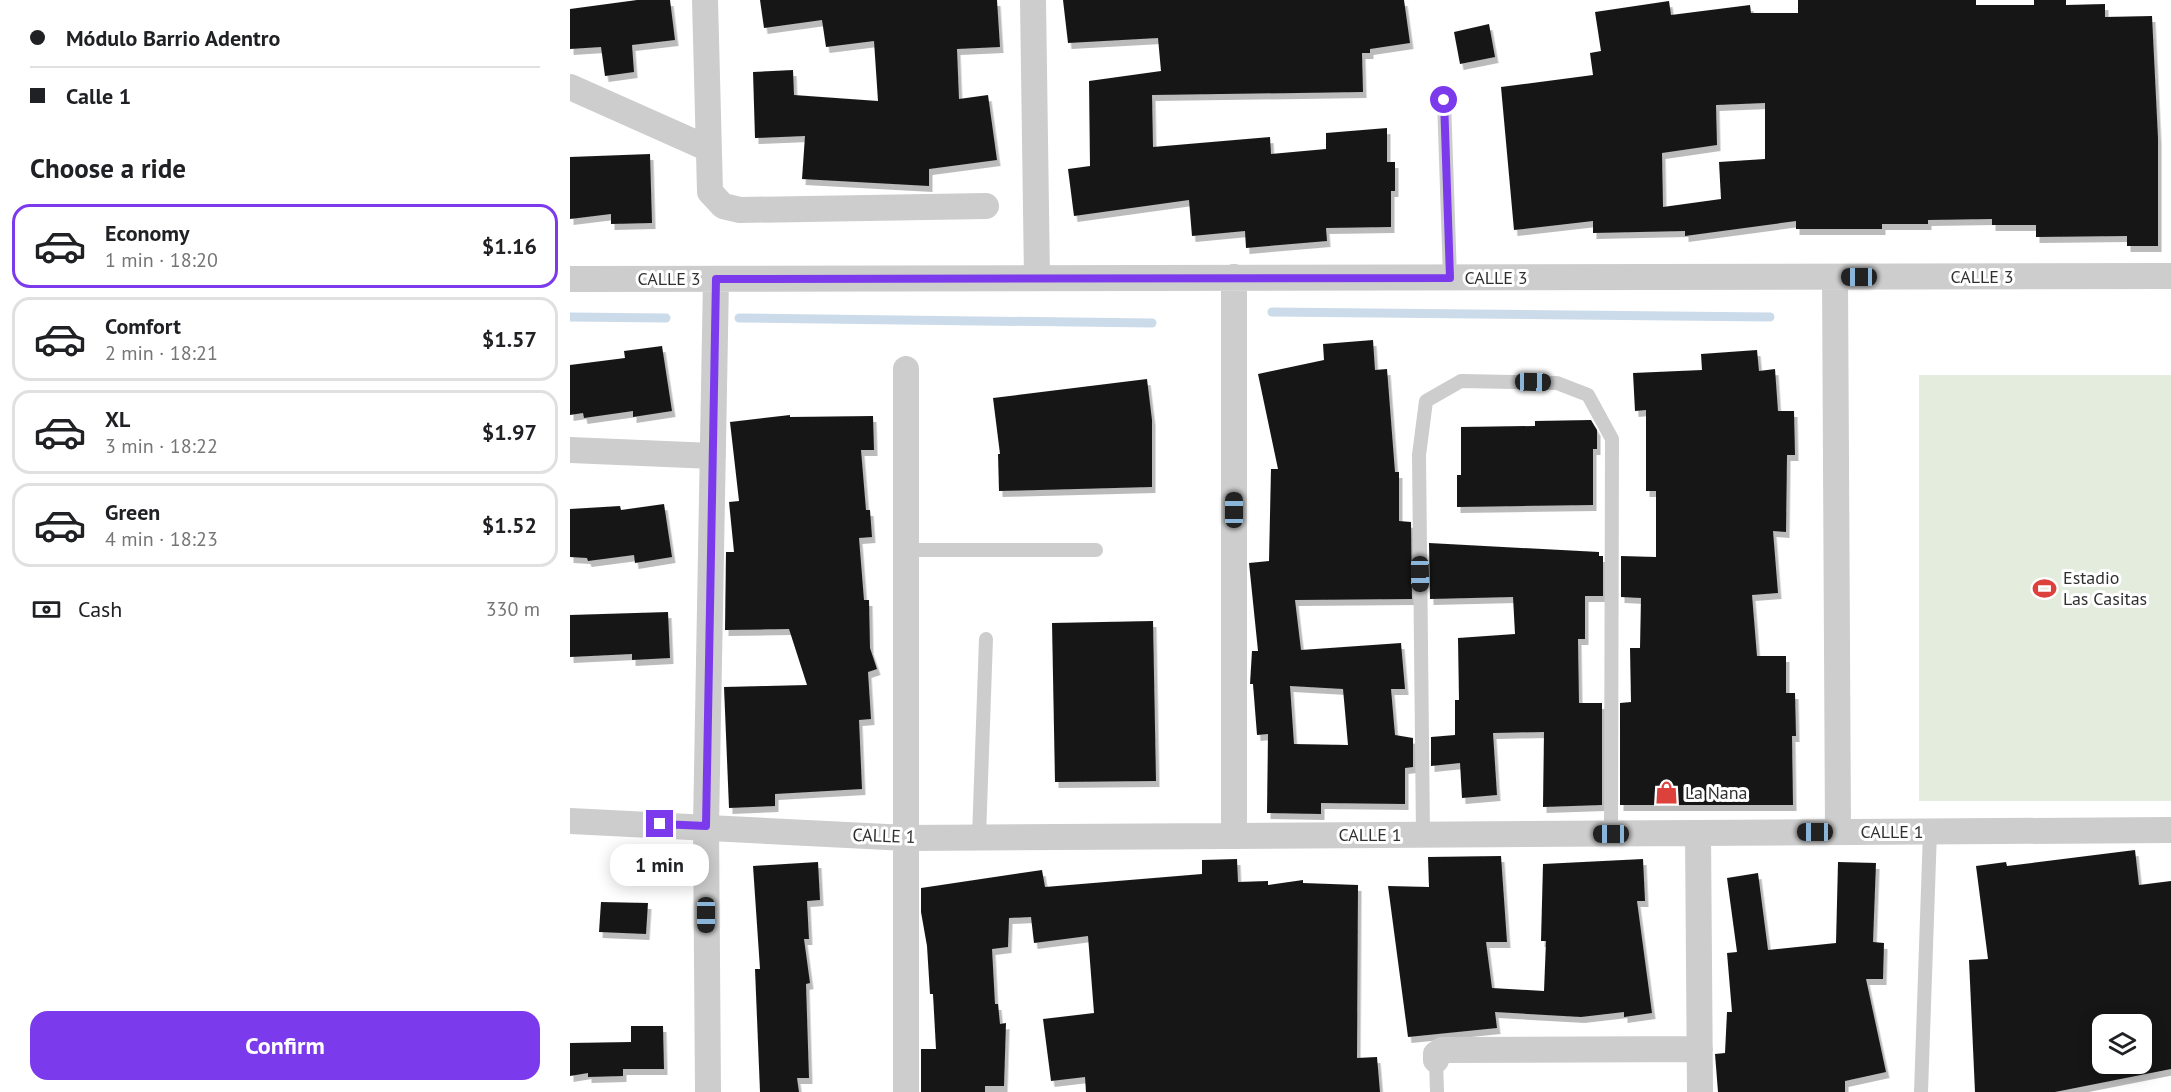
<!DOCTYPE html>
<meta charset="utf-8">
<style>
body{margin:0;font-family:"PT Sans",sans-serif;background:#f6f6f6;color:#202124;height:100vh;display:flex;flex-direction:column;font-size:22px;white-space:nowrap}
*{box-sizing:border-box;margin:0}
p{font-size:20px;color:#757577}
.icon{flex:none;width:33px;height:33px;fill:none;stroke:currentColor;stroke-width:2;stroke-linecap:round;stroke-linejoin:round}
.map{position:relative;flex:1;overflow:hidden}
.drawer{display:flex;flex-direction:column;background:#fff;width:570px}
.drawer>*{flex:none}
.guide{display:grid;align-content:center;height:132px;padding:0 30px;background:#fff}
.fabs{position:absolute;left:1522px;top:1014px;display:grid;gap:12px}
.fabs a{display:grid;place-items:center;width:60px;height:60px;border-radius:12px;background:#fff;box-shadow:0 3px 15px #0003;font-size:30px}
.end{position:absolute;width:27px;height:27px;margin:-14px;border:8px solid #7c3aed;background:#fff;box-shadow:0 0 0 3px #fff}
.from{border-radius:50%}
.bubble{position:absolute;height:42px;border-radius:18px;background:#fff;box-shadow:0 3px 15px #0003;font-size:20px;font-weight:600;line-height:42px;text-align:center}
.car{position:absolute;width:18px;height:36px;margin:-18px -9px;border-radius:8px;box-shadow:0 0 4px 2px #0007;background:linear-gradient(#222 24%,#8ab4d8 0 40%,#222 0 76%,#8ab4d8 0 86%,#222 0)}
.guide b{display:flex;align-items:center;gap:21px;height:57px;font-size:22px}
.guide b+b{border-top:2px solid #e0e0e0}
.guide i{width:15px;height:15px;background:#202124}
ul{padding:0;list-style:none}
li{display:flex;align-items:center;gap:18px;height:84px;margin:0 12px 9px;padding:0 18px;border:3px solid #e0e0e0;border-radius:18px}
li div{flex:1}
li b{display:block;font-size:22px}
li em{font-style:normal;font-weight:600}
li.active{border-color:#7c3aed}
li>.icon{width:54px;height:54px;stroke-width:1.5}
h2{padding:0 30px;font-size:27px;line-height:72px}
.pay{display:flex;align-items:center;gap:15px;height:66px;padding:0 30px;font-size:22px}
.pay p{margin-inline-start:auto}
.cta{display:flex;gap:12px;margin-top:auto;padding:12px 30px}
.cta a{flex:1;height:69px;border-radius:18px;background:#7c3aed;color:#fff;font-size:24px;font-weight:600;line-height:69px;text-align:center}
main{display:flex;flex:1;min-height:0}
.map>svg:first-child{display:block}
.green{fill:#e4ecde}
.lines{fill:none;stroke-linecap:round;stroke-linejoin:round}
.stream{stroke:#ccdbea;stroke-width:9}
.building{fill:#171717;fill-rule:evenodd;filter:url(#shadow)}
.service{stroke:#cdcdcd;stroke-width:14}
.minor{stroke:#cdcdcd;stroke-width:26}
.route{stroke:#7c3aed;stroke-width:8}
.labels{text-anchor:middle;stroke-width:6;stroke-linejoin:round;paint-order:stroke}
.street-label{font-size:18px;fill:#303030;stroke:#fff}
.poi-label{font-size:18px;fill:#303030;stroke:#fff;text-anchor:start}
</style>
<main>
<section class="drawer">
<div class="guide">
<b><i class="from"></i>Módulo Barrio Adentro</b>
<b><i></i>Calle 1</b>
</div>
<h2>Choose a ride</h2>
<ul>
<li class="active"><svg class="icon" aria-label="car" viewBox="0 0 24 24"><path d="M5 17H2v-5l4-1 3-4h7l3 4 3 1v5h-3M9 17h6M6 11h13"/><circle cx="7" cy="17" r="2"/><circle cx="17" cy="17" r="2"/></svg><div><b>Economy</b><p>1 min · 18:20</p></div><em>$1.16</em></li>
<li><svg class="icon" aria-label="car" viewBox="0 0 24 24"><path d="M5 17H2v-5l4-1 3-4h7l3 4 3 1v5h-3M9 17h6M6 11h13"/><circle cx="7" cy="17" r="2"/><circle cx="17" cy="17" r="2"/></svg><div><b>Comfort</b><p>2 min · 18:21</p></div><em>$1.57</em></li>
<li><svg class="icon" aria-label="car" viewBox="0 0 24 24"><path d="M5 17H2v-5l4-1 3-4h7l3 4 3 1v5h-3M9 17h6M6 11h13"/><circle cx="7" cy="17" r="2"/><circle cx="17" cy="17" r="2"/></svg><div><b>XL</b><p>3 min · 18:22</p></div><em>$1.97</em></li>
<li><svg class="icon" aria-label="car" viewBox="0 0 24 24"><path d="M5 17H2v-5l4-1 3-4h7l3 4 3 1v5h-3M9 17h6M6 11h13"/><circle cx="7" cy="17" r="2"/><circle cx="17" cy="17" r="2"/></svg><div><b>Green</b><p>4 min · 18:23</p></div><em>$1.52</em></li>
</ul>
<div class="pay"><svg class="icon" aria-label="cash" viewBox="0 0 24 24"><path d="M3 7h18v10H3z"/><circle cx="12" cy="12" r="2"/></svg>Cash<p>330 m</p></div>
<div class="cta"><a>Confirm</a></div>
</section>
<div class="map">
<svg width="1601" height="1092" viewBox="0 0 1601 1092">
<defs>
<filter id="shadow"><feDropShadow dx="3.5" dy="6" stdDeviation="0" flood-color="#0004"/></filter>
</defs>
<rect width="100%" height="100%" fill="#fff"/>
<path class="green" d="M1349 375H1601V801H1349Z"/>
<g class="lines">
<path class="stream" d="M702 312 1200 317
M0 317 96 318
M169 318 582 323"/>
</g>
<path class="building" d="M67 0H100L105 40 62 45 64 72 35 76 31 47 0 49V9Z
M190 0H427L430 47 387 49 389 99 418 95 427 160 359 169V186L232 179 235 136 185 138 183 72 223 70 224 95 308 101 304 41 256 47 252 20 194 28Z
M493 0H834L840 43 800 49V53H792L793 92 582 95 583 147 700 137 701 154 756 149V133L817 128V162H825V191H821V227L756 228 757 241 676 248 675 231 622 236 619 200 504 216 498 169 520 166 519 81 591 71 588 38 498 43Z
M1228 0H1406V5H1464V0H1496V5L1535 4V17L1582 16 1588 138V246H1557V236L1466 237V225H1422V219L1358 220V224H1312V229H1226V221L1115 236V231L1023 233V221L944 230 931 87 1023 75 1020 53 1031 51 1025 12 1099 1 1101 15 1180 5 1181 13H1228ZM1195 103V159L1149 162 1151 199 1093 207 1092 153 1147 145 1146 105Z
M919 24 925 57 890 64 884 32Z
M80 154 82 223 41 224V214L0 219V157Z
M803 340 805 370 817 369 825 472H829V521L841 522 842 599 725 600 731 650 831 643 835 689H821L825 735 843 738V767L835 768V804L751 803V814L697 813 698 734 687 735 683 684H680L682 651H688L679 563 699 561 701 469H708L688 374 754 360 753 344ZM720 686 773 689 778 745 724 744Z
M92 346 102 411 63 417V411L14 418 13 413 0 415V365L55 358 54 351Z
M1187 350 1189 371 1205 369 1208 411H1224L1225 455H1217L1216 532 1203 531 1208 593 1182 595 1187 656H1216V693H1225L1226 736H1222L1223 805H1050V703L1061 702 1060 648H1070L1071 598 1051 597V556L1086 557V491H1076V410L1065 411 1063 373 1132 370 1131 354Z
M577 379 582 420V487L429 491 428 454H430L423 398Z
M220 415V417L303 416 304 450H291L296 510H300L302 537 289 538 294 600H299L300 648 307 669 298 672 301 719 289 720 292 789 205 794V806L159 808 154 687 237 685 219 629 155 630 156 552H164L159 502 169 501 160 422Z
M1021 420 1027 430V449H1023V505L887 507V475H891V427L965 426V421Z
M94 504 102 557 65 563 64 555 18 561 17 558 0 557V509L50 506 51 510Z
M859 543 1029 552V556H1033V596H1015V639H1008L1009 703H1032V805L973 807 974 732 923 733 927 795 892 798 890 763 861 766V737L885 735V700H889L888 638 945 634 943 597 860 599Z
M98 612 100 658 62 660V654L0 657V615Z
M583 621 586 781 485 782 482 623Z
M1565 850 1569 885 1601 881V1069L1485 1092H1405L1399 960 1418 959 1406 866 1436 862 1437 866ZM1533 1024H1572V1064H1533Z
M931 856 937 942H916L922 988 974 991 976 941H971L973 864 1073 859 1075 901H1067L1082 1013 1054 1017V1012L1011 1017 925 1012 927 1028 838 1037 818 886 859 887 858 857Z
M667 859 668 882 698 881V885L733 880V883L788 885 787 1058 807 1057 810 1092H516L515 1077 481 1081 473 1019 524 1013 518 936 464 943 461 917 439 918 438 947 422 949 425 1004H428L430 1024 436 1023 434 1086H415V1092H351V1049H366L363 994H360L357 946 351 912V888L472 870 475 887 632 874V860Z
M248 862 250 900 237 901 239 939H234L240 983 236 984 239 1078H227L229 1092H190L185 969H190L183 866Z
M1268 862 1306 863 1303 942 1314 943 1313 979H1296L1316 1072 1275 1081V1092H1148L1145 1054 1155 1053 1157 1012H1162L1157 953 1167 952 1157 878 1188 873 1198 950 1266 943Z
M31 902 78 903 76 934 29 932Z
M61 1026H93L94 1069H53V1076L18 1077V1073L0 1076V1043L61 1042Z"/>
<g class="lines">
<path class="service" d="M874 100 880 278
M336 550H526
M853 835 849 455 856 401 891 381 987 383 1018 395 1042 439 1041 834
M409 837 416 639
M866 1060 867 1092
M1351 1092 1360 831"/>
<path class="minor" d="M135 0 140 192 153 206 170 210 416 206
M463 0 467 278
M0 87 137 148
M1265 277 1268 832
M0 279 1601 276
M0 450 143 456
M0 821 337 838 1601 830
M1128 833 1130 1092
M664 836V277
M866 1060V1054L872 1050 1130 1049
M138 1092 136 826 146 279
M336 1092V369"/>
</g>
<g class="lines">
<path class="route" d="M90 824 136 826 146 279 880 278 874 100"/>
</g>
<defs>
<symbol id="stadium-bare" viewBox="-9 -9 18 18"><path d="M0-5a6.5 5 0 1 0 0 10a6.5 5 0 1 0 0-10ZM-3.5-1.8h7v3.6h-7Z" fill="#dc413c" stroke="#fff" stroke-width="2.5" paint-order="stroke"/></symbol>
<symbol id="shop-bare" viewBox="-9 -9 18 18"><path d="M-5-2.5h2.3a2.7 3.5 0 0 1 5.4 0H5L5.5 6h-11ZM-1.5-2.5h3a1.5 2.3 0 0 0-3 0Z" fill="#dc413c" stroke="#fff" stroke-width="2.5" paint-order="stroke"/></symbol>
</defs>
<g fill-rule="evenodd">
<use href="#stadium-bare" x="1458" y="572" width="33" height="33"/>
<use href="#shop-bare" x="1080" y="776" width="33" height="33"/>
</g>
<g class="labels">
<g class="street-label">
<text x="1412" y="283">CALLE 3</text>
<text x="926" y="284">CALLE 3</text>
<text x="99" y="285">CALLE 3</text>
<text x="1322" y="838">CALLE 1</text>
<text x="800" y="841">CALLE 1</text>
<text transform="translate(314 836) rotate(2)" y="6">CALLE 1</text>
</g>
<g class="poi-label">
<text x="1493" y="584">Estadio<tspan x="1493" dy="21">Las Casitas</tspan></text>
<text x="1115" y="799">La Nana</text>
</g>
</g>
</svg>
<div class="fabs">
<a><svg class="icon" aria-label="layers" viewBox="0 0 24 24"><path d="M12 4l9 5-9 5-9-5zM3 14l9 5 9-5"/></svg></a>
</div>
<i class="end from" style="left:874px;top:100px"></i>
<i class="end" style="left:90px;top:824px"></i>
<div class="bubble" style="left:40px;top:844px;width:99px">1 min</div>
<i class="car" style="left:1289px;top:277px;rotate:270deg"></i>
<i class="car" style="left:963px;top:382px;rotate:91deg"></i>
<i class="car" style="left:664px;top:510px;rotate:0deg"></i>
<i class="car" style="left:850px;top:574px;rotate:179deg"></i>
<i class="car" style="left:1245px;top:832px;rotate:270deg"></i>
<i class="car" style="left:1041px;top:834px;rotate:270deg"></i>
<i class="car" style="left:136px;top:915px;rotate:180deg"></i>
</div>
</main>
